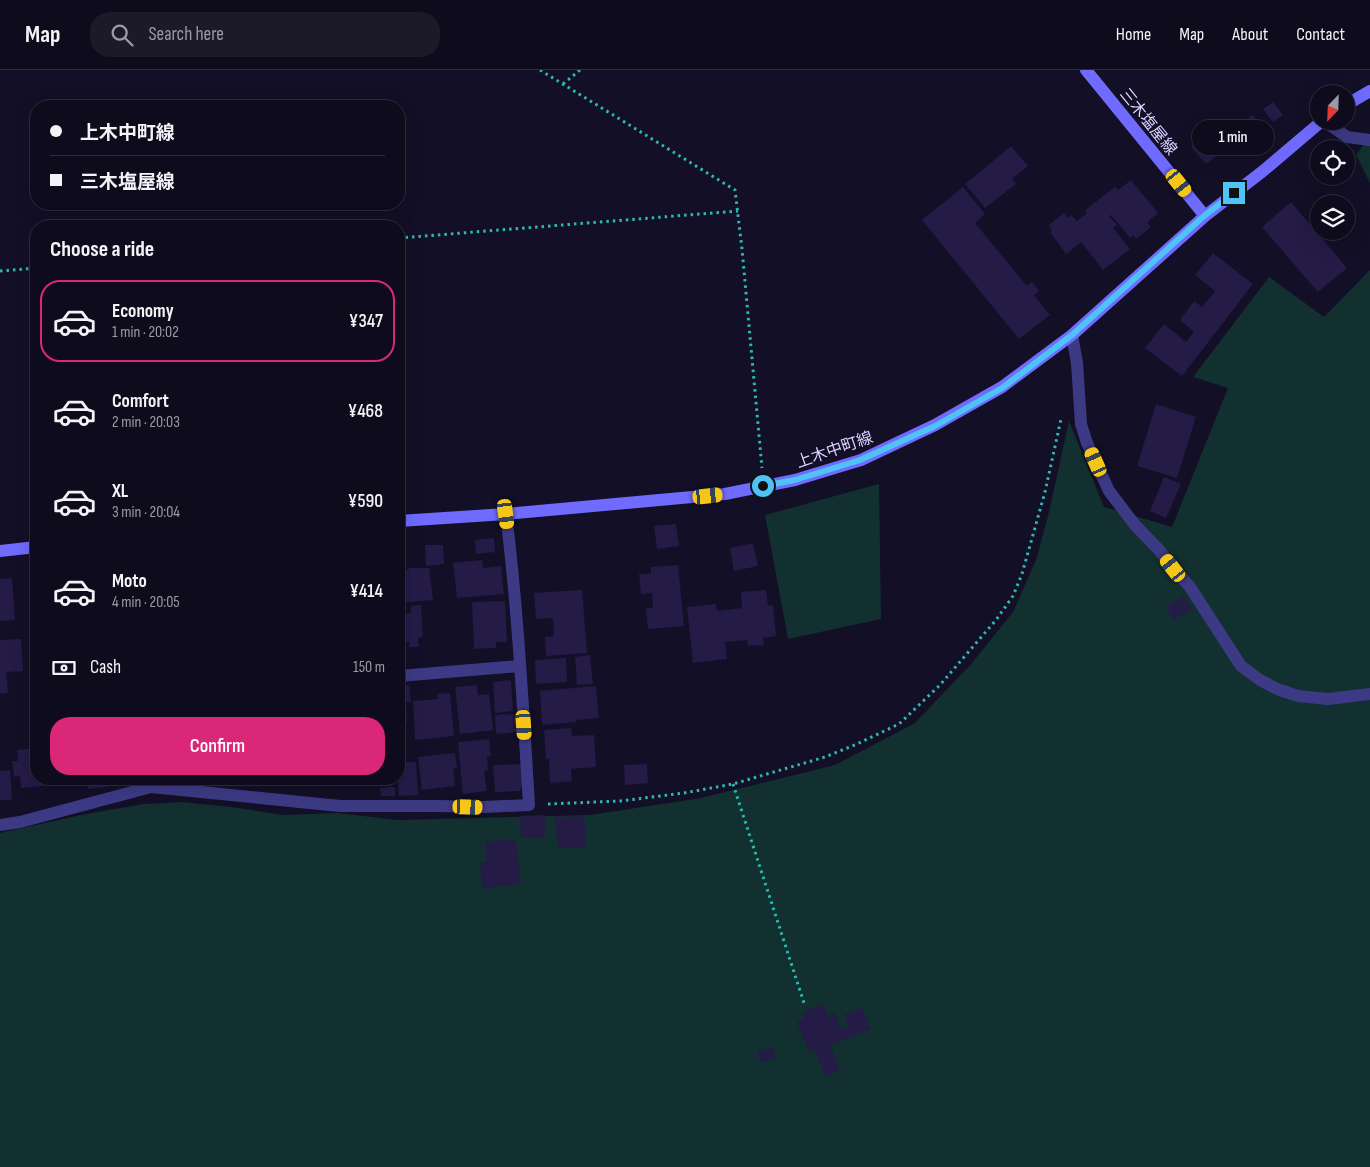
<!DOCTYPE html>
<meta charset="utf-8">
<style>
body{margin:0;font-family:"Sofia Sans Condensed","Noto Sans JP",sans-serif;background:#1c1929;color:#f1f3f6;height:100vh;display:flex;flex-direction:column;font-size:19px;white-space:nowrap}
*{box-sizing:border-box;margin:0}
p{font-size:16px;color:#9b9ba3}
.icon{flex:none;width:28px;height:28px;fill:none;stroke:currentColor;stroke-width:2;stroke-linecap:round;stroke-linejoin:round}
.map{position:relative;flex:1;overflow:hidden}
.side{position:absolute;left:30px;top:150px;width:375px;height:565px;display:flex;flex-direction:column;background:#0e0b1c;border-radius:20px;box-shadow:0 5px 20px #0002,0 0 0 1px #2e2b3b}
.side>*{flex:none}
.guide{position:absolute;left:30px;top:30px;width:375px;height:110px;border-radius:20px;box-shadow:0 5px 20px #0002,0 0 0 1px #2e2b3b;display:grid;align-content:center;height:110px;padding:0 20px;background:#0e0b1c}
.needle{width:32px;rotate:203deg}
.buttons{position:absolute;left:1310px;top:15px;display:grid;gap:10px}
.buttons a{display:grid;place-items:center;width:45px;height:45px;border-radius:50%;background:#0e0b1c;box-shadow:0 5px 20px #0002,0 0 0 1px #2e2b3b;font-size:25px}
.end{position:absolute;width:22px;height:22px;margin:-11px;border:6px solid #4fc3f7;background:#111;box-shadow:0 0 0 2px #111}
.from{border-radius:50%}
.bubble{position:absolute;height:35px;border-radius:18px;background:#0e0b1c;box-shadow:0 5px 20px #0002,0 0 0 1px #2e2b3b;font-size:16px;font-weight:600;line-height:35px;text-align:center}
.car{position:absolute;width:15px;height:30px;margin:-15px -8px;border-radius:6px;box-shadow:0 0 4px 1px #0007;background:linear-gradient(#f5c518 24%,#345 0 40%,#f5c518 0 76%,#345 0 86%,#f5c518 0)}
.guide b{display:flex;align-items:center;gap:18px;height:48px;font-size:19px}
.guide b+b{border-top:1px solid #2e2b3b}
.guide i{width:12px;height:12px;background:#f1f3f6}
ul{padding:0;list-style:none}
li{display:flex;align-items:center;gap:15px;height:82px;margin:0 10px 8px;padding:0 10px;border:2px solid transparent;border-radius:20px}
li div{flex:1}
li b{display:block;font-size:19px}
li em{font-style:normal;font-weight:600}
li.current{border-color:#db2777}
li>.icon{width:45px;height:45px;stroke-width:1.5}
h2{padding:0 20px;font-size:22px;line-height:60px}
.pay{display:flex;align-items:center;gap:12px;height:55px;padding:0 20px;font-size:19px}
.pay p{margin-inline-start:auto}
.primary-button{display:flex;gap:10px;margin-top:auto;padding:10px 20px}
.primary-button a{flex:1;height:58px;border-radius:20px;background:#db2777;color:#fff;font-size:20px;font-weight:600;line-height:58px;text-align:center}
header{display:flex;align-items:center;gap:30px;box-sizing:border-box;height:70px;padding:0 25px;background:#0e0b1c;border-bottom:1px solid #2e2b3b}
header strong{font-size:24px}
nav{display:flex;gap:28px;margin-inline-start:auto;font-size:18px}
.search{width:350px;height:45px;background:#1c1929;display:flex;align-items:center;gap:12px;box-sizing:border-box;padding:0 18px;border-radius:20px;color:#9b9ba3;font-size:19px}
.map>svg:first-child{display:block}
.green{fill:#12302f}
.building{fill:#241b47}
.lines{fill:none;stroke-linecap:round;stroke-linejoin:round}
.path{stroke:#2fb8b0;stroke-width:3;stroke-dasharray:2.5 4;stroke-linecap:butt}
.minor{stroke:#3d3a85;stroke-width:12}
.secondary{stroke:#6f6bff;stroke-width:12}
.route{stroke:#4fc3f7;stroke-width:6}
.labels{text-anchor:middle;stroke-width:4;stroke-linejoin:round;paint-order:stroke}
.street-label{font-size:16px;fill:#d9d4ff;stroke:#130f26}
</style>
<header>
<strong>Map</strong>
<div class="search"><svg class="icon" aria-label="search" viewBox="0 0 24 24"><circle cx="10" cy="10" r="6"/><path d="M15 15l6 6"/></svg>Search here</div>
<nav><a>Home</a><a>Map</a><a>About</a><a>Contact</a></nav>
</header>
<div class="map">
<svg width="1370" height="1097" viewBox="0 0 1370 1097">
<rect width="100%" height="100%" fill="#130f26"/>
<path class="green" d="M1370 66V113L1356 85Z
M1370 200V1097H0V763L81 745 143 734 182 732 231 737 283 745 337 743 398 750 590 745 701 728 835 695 915 653 972 593 1013 542 1036 490 1049 442 1069 351 1104 437 1172 457 1228 318 1193 307 1269 207 1324 247Z
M879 414 881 549 788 569 765 445Z"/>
<path class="building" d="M1273 32 1283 45 1273 52 1263 39Z
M1252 45 1268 63 1246 83 1230 64Z
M1203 67 1218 85 1206 94 1191 77Z
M1011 76 1028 96 1012 109 1016 114 985 138 965 114Z
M1131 110 1158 143 1147 152 1151 157 1136 169 1133 165 1130 168 1111 145 1109 146 1117 155 1113 158 1130 179 1103 200 1081 172 1066 184 1050 162 1052 160 1049 155 1064 143 1068 148 1071 145 1077 151 1087 143 1085 140 1115 117 1118 120Z
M963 117 985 144 975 153 1027 216 1032 212 1039 221 1034 225 1050 245 1019 269 922 150Z
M1291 132 1347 198 1318 222 1262 157Z
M1213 183 1253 214 1182 306 1145 278 1164 254 1186 272 1194 262 1180 250 1194 231 1202 237 1215 221 1195 205Z
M1156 334 1196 347 1177 408 1137 396Z
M1164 407 1181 414 1166 448 1150 441Z
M676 454 679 476 657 479 654 456Z
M494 468 495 482 476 484 475 470Z
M753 473 758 496 734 501 730 478Z
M425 475H443L444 494 426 496Z
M482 490 483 498 501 496 504 524 457 528 453 493Z
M678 495 684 556 648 559 646 538H653L652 523 641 524 639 504H651V497Z
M410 498H429L433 530 399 533V504Z
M36 507V521H31L30 508Z
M12 508 15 550 0 551V509Z
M582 520 587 583 546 586 545 567 554 566 553 548 536 549 534 523Z
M766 520 768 536 773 535 776 566 763 568 764 575 748 576 747 570 725 572 727 589 693 593 687 537 716 534 717 541 742 538 741 522Z
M1184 526 1192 539 1173 550 1166 536Z
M505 531 507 572H496V578L474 579 472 532Z
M421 535 423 567 418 568 419 577H409V572L399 573V544L411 543V536Z
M36 555V599H33L29 556Z
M21 569 23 601 6 602 8 623 0 624V570Z
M590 585 593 614 577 615 575 587Z
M566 588 567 612 536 614 535 590Z
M511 610 513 641 495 643 493 612Z
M409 615 411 632H406L407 652H399V616Z
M477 615 478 625 489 624 493 660 460 664 455 617Z
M596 616 599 648 576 650V652L542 655 540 621Z
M450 623 454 666 415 670 413 631 438 629 437 624Z
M516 644 517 662 496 664 495 645Z
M571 658 572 666 594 665 596 697 571 699 572 711 550 713 549 689H546L544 660Z
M489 669 491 686 487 687 488 700 484 701 487 721 463 724 458 672Z
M36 678V709H61L62 714 21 718 20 706 14 707 12 691H18L17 680Z
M455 683 457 698 453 699 455 716 422 720 418 687Z
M401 692H416L418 725 399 726 398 709H402Z
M522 694 523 712 520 721 495 722 493 695Z
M647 694 648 713 625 715 624 695Z
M10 700 12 730H0V701Z
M87 709H145L146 712 88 719Z
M364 709H395V711H391V716H364Z
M395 717V726H381L380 718Z
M545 745V768H521L520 746Z
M584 746 586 777 558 778 555 748Z
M516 769 521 814 482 818 480 792 487 791 485 772Z
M823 934 828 946 835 943 841 960 849 957 844 945 862 938 871 959 830 975 840 1000 826 1006 815 980 809 982 797 952 805 948 803 942Z
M771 977 776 987 761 993 757 982Z"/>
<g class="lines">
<path class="path" d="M540 0 735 120 742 179 762 398
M563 14 580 0
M399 168 738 141
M0 201 36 198
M733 714 805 936
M548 734 620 731 684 723 733 714 825 687 857 674 899 654 940 615 996 550 1013 526 1022 504 1045 422 1061 349"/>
<path class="minor" d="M1324 51 1347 67 1370 70
M1072 265 1077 293 1081 354 1087 373 1109 421 1135 455 1160 481 1173 498 1190 517 1241 596 1260 610 1277 619 1298 626 1328 629 1370 624
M399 606 520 596
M0 755 20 752 151 717 340 736H437L484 737 529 735C523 638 518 541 506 444"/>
<path class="secondary" d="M1086 0 1205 146 1263 101 1322 51
M1346 35 1370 21
M399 451 506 444 725 424 795 410 861 390 935 355 1002 317 1072 265 1205 146
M0 481 36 477"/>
</g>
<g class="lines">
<path class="route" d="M763 416 795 410 860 390 935 356 1002 318 1072 265 1204 146 1234 123"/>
</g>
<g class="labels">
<g class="street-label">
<text transform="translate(1149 51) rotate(51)" y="6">三木塩屋線</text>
<text transform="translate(834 379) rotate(-19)" y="6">上木中町線</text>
</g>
</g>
</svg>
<div class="buttons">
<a><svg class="needle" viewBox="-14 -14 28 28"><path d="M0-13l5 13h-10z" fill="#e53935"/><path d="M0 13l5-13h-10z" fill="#9b9ba3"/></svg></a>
<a><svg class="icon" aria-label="locate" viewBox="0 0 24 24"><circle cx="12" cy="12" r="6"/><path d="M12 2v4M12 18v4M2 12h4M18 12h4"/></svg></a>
<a><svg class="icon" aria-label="layers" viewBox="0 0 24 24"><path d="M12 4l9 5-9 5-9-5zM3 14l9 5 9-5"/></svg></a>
</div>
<i class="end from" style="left:763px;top:416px"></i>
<i class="end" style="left:1234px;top:123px"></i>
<div class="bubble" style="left:1192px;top:50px;width:82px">1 min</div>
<i class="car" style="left:1179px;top:113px;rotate:141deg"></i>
<i class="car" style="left:1096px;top:392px;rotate:336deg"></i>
<i class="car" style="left:708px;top:426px;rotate:84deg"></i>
<i class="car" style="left:506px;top:444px;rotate:173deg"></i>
<i class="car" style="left:1173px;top:498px;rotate:322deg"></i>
<i class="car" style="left:524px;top:655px;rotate:176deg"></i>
<i class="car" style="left:468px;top:737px;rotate:92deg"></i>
<div class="guide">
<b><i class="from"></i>上木中町線</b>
<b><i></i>三木塩屋線</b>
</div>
<section class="side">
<h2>Choose a ride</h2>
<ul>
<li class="current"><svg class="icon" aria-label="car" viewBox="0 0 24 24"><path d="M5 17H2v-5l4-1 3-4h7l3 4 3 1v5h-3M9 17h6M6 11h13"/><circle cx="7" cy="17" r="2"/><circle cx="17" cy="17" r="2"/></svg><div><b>Economy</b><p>1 min · 20:02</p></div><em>¥347</em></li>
<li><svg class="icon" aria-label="car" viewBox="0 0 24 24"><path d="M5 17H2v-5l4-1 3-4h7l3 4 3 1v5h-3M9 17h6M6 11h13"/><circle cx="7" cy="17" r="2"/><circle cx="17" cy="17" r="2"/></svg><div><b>Comfort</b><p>2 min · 20:03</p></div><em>¥468</em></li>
<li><svg class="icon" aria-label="car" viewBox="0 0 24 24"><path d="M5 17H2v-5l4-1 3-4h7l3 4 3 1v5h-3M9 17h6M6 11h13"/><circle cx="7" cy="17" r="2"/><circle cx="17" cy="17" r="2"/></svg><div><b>XL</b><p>3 min · 20:04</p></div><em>¥590</em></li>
<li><svg class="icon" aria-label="car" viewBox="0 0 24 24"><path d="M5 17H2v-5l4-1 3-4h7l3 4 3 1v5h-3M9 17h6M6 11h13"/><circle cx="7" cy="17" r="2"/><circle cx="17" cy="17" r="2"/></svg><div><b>Moto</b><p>4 min · 20:05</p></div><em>¥414</em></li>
</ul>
<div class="pay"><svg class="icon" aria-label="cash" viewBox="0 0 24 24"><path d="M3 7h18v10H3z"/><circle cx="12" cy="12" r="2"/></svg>Cash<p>150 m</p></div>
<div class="primary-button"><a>Confirm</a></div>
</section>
</div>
